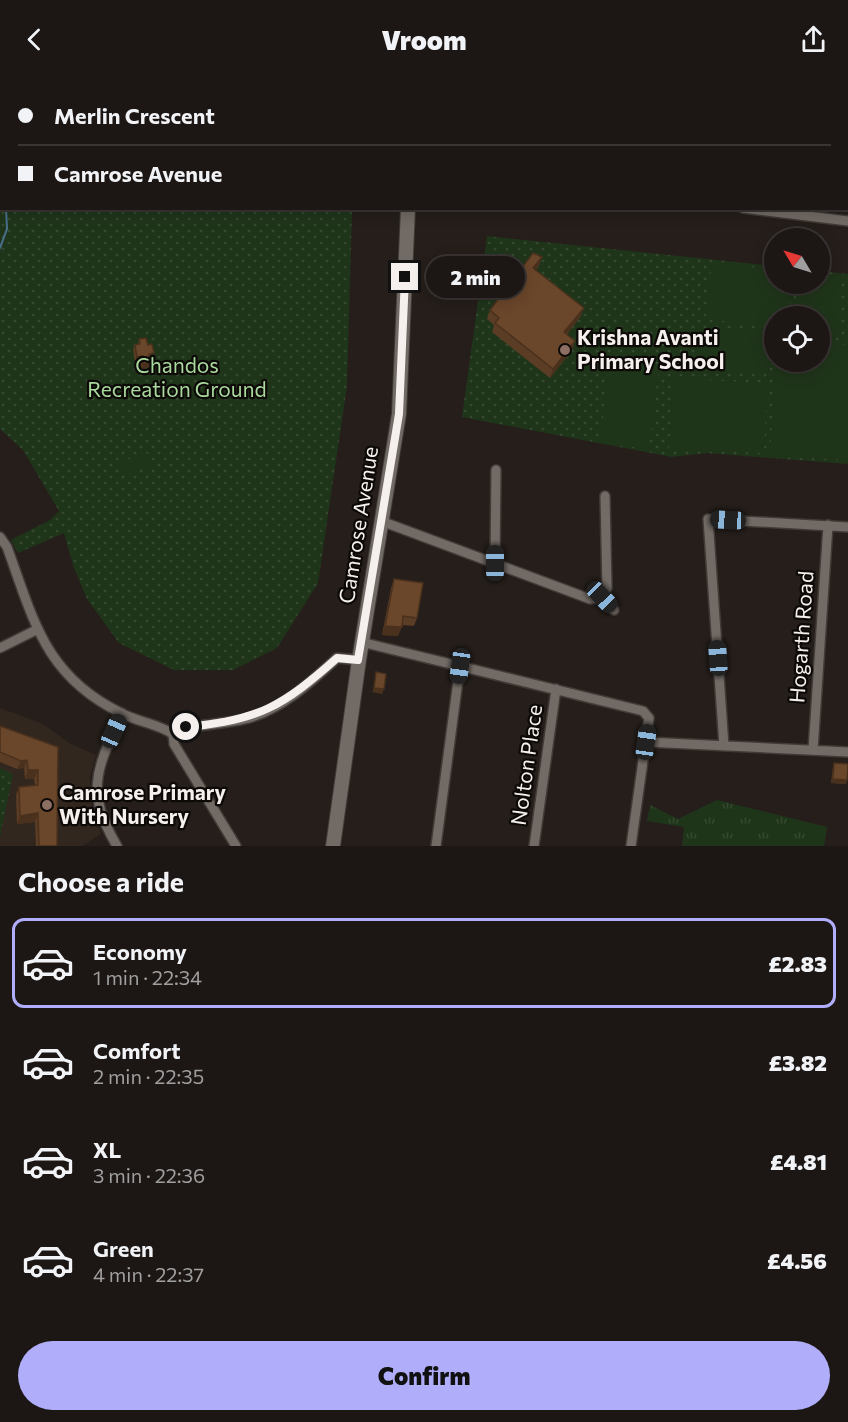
<!DOCTYPE html>
<meta charset="utf-8">
<style>
body{margin:0;font-family:Commissioner,sans-serif;background:#251f1d;color:#f1f3f6;height:100vh;display:flex;flex-direction:column;font-size:22px;white-space:nowrap}
*{box-sizing:border-box;margin:0}
p{font-size:20px;color:#a09fa0}
.icon{flex:none;width:33px;height:33px;fill:none;stroke:currentColor;stroke-width:2;stroke-linecap:round;stroke-linejoin:round}
.map{position:relative;height:768px;overflow:hidden}
.side{display:flex;flex-direction:column;background:#1c1614;flex:1}
.side>*{flex:none}
.banner{position:absolute;left:0px;top:0px;width:849px;height:132px;box-shadow:0 3px 15px #0003,0 0 0 2px #3a3534;display:grid;align-content:center;height:132px;padding:0 18px;background:#1c1614}
.needle{width:39px;rotate:308deg}
.controls{position:absolute;left:764px;top:150px;display:grid;gap:12px}
.controls a{display:grid;place-items:center;width:66px;height:66px;border-radius:50%;background:#1c1614;box-shadow:0 3px 15px #0003,0 0 0 2px #3a3534;font-size:30px}
.end{position:absolute;width:27px;height:27px;margin:-14px;border:8px solid #f5f0ed;background:#111;box-shadow:0 0 0 3px #111}
.from{border-radius:50%}
.bubble{position:absolute;height:42px;border-radius:21px;background:#1c1614;box-shadow:0 3px 15px #0003,0 0 0 2px #3a3534;font-size:20px;font-weight:800;line-height:42px;text-align:center}
.car{position:absolute;width:18px;height:36px;margin:-18px -9px;border-radius:8px;box-shadow:0 0 4px 2px #0007;background:linear-gradient(#222 24%,#8ab4d8 0 40%,#222 0 76%,#8ab4d8 0 86%,#222 0)}
.banner b{display:flex;align-items:center;gap:21px;height:57px;font-size:22px}
.banner b+b{border-top:2px solid #3a3534}
.banner i{width:15px;height:15px;background:#f1f3f6}
ul{padding:0;list-style:none}
li{display:flex;align-items:center;gap:18px;height:90px;margin:0 12px 9px;padding:0 6px;border:3px solid transparent;border-radius:12px}
li div{flex:1}
li b{display:block;font-size:22px}
li em{font-style:normal;font-weight:800}
li.on{border-color:#b0aefa}
li>.icon{width:54px;height:54px;stroke-width:1.5}
h2{padding:0 18px;font-size:27px;line-height:72px}
.primary-button{display:flex;gap:12px;margin-top:auto;padding:12px 18px}
.primary-button a{flex:1;height:69px;border-radius:36px;background:#b0aefa;color:#111;font-size:24px;font-weight:800;line-height:69px;text-align:center}
header{display:flex;justify-content:space-between;align-items:center;height:78px;padding:0 18px;background:#1c1614;font-size:27px;font-weight:800}
.map>svg:first-child{display:block}
.built{fill:#32271f}
.grass{fill:url(#grass-tufts)}
.park{fill:url(#park-dots);fill-rule:evenodd}
.pitch{fill:#1f351a}
.lines{fill:none;stroke-linecap:round;stroke-linejoin:round}
.stream{stroke:#496f8d;stroke-width:2}
.street-casing{stroke:#413b38;stroke-width:12}
.secondary-casing{stroke:#413b38;stroke-width:16}
.street{stroke:#726a64;stroke-width:9}
.secondary{stroke:#726a64;stroke-width:14}
.wall{fill:#5b3c24}
.shaded-wall{fill:#4a311d}
.building{fill:#6a462a;stroke:#4a311d;stroke-width:1.5}
.route{stroke:#f5f0ed;stroke-width:8}
.education-dot{fill:#8d6e63;stroke:#0c0907;stroke-width:2}
.labels{text-anchor:middle;stroke-width:4.5;stroke-linejoin:round;paint-order:stroke}
.poi-label{font-size:21px;font-weight:bold;fill:#f5f0ed;stroke:#0c0907;text-anchor:start}
.park-label{font-size:21px;fill:#a9d99d;stroke:#0c0907}
.street-label{font-size:21px;fill:#f5f0ed;stroke:#0c0907}
</style>
<header><svg class="icon" aria-label="back" viewBox="0 0 24 24"><path d="M15 5l-7 7 7 7"/></svg>Vroom<svg class="icon" aria-label="share" viewBox="0 0 24 24"><path d="M12 15V3M7 8l5-5 5 5M5 13v7h14v-7"/></svg></header>
<div class="map">
<svg width="848" height="768" viewBox="0 0 848 768">
<defs>
<pattern id="grass-tufts" width="24" height="20" patternUnits="userSpaceOnUse" patternTransform="scale(1.5)"><rect width="24" height="20" fill="#1f351a"/><path d="M3 7l-1-3M5 7V3M7 7l1-3M15 17l-1-3M17 17v-4M19 17l1-3" fill="none" stroke="#354930"/></pattern>
<pattern id="park-dots" width="8" height="8" patternUnits="userSpaceOnUse" patternTransform="scale(1.5)"><rect width="8" height="8" fill="#1f351a"/><path d="M2 2h.1M6 6h.1" fill="none" stroke="#354930" stroke-width="1.8" stroke-linecap="round"/></pattern>
</defs>
<rect width="100%" height="100%" fill="#251e1a"/>
<path class="built" d="M0 630 43 646 69 665 96 677 90 699 91 725 101 756 82 768H0Z"/>
<path class="grass" d="M717 722 827 749 824 768H682L684 749 647 743 650 727 678 741Z"/>
<path class="park" d="M0 0 75 1 2 2V130L352 131 347 308 318 505 277 570 233 592H174L119 565 87 521 73 487 64 455 18 475 11 462 50 442 59 433 23 372 0 351Z
M487 158 774 188V206H819V193L848 196V386L707 375 672 379 462 339ZM774 238H819V284H774Z
M0 690 13 696 0 759Z"/>
<path class="pitch" d="M712 184 774 192V206H792L788 238H774V249L706 241Z
M819 197 842 198 838 260 819 259V238H795L797 206H819Z
M701 252 770 253 768 295 700 294Z
M819 265 848 267V382L770 378 775 284H819Z
M610 281 659 287 649 371 600 365Z
M673 301 767 305 764 375 669 371Z
M147 375 152 387 121 397 117 385Z"/>
<g class="lines">
<path class="stream" d="M23 2 24 0
M0 170 7 151 6 130"/>
<defs>
<path id="street" d="M226 0 231 2
M495 2 496 0
M598 2V0
M743 130 848 143
M381 443 590 521 602 519 614 532
M0 459 7 469C34 543 45 598 121 635 138 644 158 646 173 656
M495 485 496 392
M602 519 607 510 605 418
M361 564 643 633 649 640 631 768
M0 570 36 552
M173 656C195 645 221 647 245 641 281 632 311 604 337 580L359 582
M173 656 174 666 236 768
M646 664 848 674
M724 668 708 441 848 449
M813 672 828 447
M117 768C84 712 97 691 122 635
M436 768 460 588
M534 768 556 611"/>
<path id="secondary" d="M413 2V0
M333 768 359 582 399 336 408 130"/>
</defs>
<use href="#street" class="street-casing"/>
<use href="#secondary" class="secondary-casing"/>
<use href="#street" class="street"/>
<use href="#secondary" class="secondary"/>
</g>
<path class="wall" d="M539 188 536 192 581 238 567 256 575 263 572 272 550 300 492 254 494 247 487 241 490 232Z
M139 261 148 267 152 280H150V285L149 289 142 291 140 283 135 284 133 271 135 267 138 266Z
M394 501 417 540 414 548 402 547 398 558 382 557 391 510Z
M0 648 58 669 57 768H36L35 744 17 746 16 717 19 709 35 707 34 701H25L24 690 17 691 0 684Z
M834 685 847 699 846 706 831 705 833 689Z"/>
<path class="shaded-wall" d="M542 179 539 188 530 199 533 190Z
M584 230 581 238 561 263 564 254Z
M575 263 572 272 550 300 553 291Z
M142 278 140 283 135 284 137 279Z
M150 285 149 289 142 291 143 286Z
M385 548 402 549 398 558 382 557Z
M374 610 384 611 382 616 372 614Z
M27 682 24 690 17 691 21 683Z
M28 692H38L34 701H25Z
M833 701 847 702 846 706 831 705Z
M38 735 35 744 17 746 20 738Z"/>
<path class="building" d="M533 175 542 179 533 190 584 230 564 254 575 263 553 291 495 245 499 240 490 232Z
M146 260 148 267 152 266 154 275 149 276 150 285 143 286 142 278 137 279 135 267 140 266 139 261Z
M394 501 423 505 417 540 403 538 402 549 385 548Z
M376 594 386 596 384 611 374 610Z
M0 648 58 669 57 768H39L38 735 20 738 19 709 38 707V692H28L27 682 21 683 0 674Z
M834 685 848 686 847 702 833 701Z"/>
<g class="lines">
<path class="route" d="M186 649C258 643 283 628 337 580L358 582 399 336 405 199"/>
</g>
<g class="education-dot">
<circle cx="565" cy="272" r="6"/>
<circle cx="47" cy="727" r="6"/>
</g>
<g class="labels">
<g class="poi-label">
<text x="577" y="267">Krishna Avanti<tspan x="577" dy="24">Primary School</tspan></text>
<text x="59" y="722">Camrose Primary<tspan x="59" dy="24">With Nursery</tspan></text>
</g>
<g class="park-label">
<text x="177" y="295">Chandos<tspan x="177" dy="24">Recreation Ground</tspan></text>
</g>
<g class="street-label">
<text transform="translate(359 447) rotate(-81)" y="7">Camrose Avenue</text>
<text transform="translate(802 559) rotate(-86)" y="7">Hogarth Road</text>
<text transform="translate(527 687) rotate(-82)" y="7">Nolton Place</text>
</g>
</g>
</svg>
<div class="controls">
<a><svg class="needle" viewBox="-14 -14 28 28"><path d="M0-13l5 13h-10z" fill="#e53935"/><path d="M0 13l5-13h-10z" fill="#a09fa0"/></svg></a>
<a><svg class="icon" aria-label="locate" viewBox="0 0 24 24"><circle cx="12" cy="12" r="6"/><path d="M12 2v4M12 18v4M2 12h4M18 12h4"/></svg></a>
</div>
<i class="end from" style="left:186px;top:649px"></i>
<i class="end" style="left:405px;top:199px"></i>
<div class="bubble" style="left:426px;top:178px;width:99px">2 min</div>
<i class="car" style="left:728px;top:442px;rotate:273deg"></i>
<i class="car" style="left:495px;top:485px;rotate:0deg"></i>
<i class="car" style="left:602px;top:519px;rotate:136deg"></i>
<i class="car" style="left:718px;top:580px;rotate:356deg"></i>
<i class="car" style="left:460px;top:588px;rotate:188deg"></i>
<i class="car" style="left:114px;top:653px;rotate:24deg"></i>
<i class="car" style="left:646px;top:664px;rotate:8deg"></i>
<div class="banner">
<b><i class="from"></i>Merlin Crescent</b>
<b><i></i>Camrose Avenue</b>
</div>
</div>
<section class="side">
<h2>Choose a ride</h2>
<ul>
<li class="on"><svg class="icon" aria-label="car" viewBox="0 0 24 24"><path d="M5 17H2v-5l4-1 3-4h7l3 4 3 1v5h-3M9 17h6M6 11h13"/><circle cx="7" cy="17" r="2"/><circle cx="17" cy="17" r="2"/></svg><div><b>Economy</b><p>1 min · 22:34</p></div><em>£2.83</em></li>
<li><svg class="icon" aria-label="car" viewBox="0 0 24 24"><path d="M5 17H2v-5l4-1 3-4h7l3 4 3 1v5h-3M9 17h6M6 11h13"/><circle cx="7" cy="17" r="2"/><circle cx="17" cy="17" r="2"/></svg><div><b>Comfort</b><p>2 min · 22:35</p></div><em>£3.82</em></li>
<li><svg class="icon" aria-label="car" viewBox="0 0 24 24"><path d="M5 17H2v-5l4-1 3-4h7l3 4 3 1v5h-3M9 17h6M6 11h13"/><circle cx="7" cy="17" r="2"/><circle cx="17" cy="17" r="2"/></svg><div><b>XL</b><p>3 min · 22:36</p></div><em>£4.81</em></li>
<li><svg class="icon" aria-label="car" viewBox="0 0 24 24"><path d="M5 17H2v-5l4-1 3-4h7l3 4 3 1v5h-3M9 17h6M6 11h13"/><circle cx="7" cy="17" r="2"/><circle cx="17" cy="17" r="2"/></svg><div><b>Green</b><p>4 min · 22:37</p></div><em>£4.56</em></li>
</ul>
<div class="primary-button"><a>Confirm</a></div>
</section>
